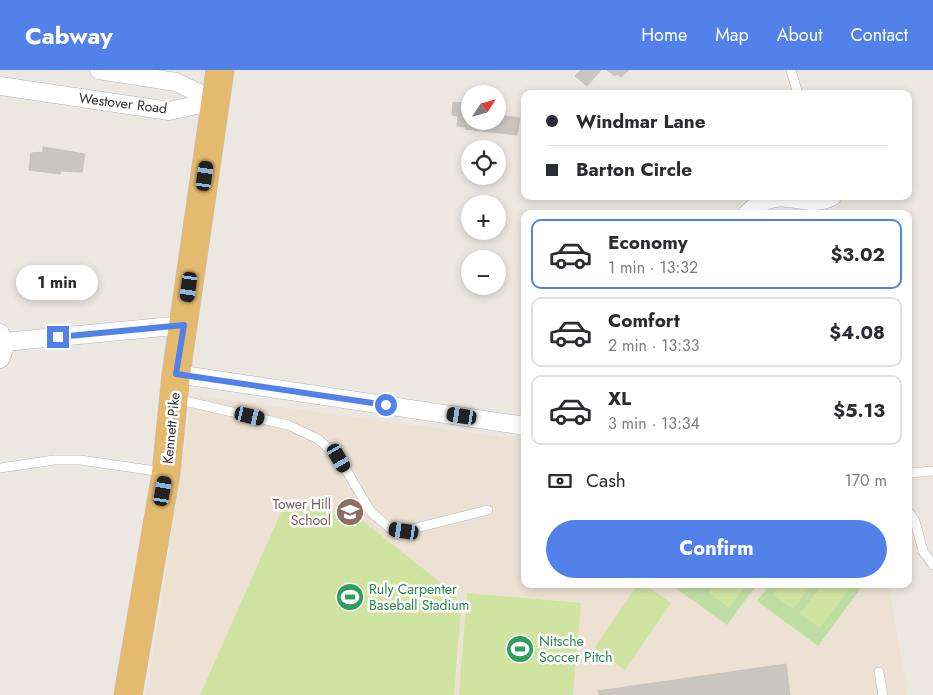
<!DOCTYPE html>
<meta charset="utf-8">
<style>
body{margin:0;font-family:Jost,sans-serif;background:#f2f2f3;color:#2b2b33;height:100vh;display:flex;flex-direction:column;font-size:19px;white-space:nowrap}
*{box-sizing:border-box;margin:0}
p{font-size:16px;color:#7c7c81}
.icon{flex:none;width:28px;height:28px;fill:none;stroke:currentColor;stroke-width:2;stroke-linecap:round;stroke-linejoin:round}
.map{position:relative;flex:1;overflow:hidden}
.panel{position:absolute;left:521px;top:140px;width:391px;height:378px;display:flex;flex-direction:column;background:#fff;border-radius:10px;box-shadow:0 2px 8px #0003}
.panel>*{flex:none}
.top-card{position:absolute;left:521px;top:20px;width:391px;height:110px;border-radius:10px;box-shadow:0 2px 8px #0003;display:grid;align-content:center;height:110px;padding:0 25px;background:#fff}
.needle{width:32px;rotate:54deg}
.fabs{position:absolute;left:461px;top:15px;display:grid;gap:10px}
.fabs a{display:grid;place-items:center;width:45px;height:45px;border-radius:50%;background:#fff;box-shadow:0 2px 8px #0003;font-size:25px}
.end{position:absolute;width:22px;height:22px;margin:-11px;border:6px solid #5281ea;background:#fff;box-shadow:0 0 0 2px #fff}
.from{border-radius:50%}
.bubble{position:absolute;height:35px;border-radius:18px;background:#fff;box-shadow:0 2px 8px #0003;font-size:16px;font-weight:700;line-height:35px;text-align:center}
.car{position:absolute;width:15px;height:30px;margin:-15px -8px;border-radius:6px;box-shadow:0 0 4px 1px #0007;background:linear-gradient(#222 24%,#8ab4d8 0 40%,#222 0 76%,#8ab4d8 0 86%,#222 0)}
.top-card b{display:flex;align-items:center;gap:18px;height:48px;font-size:19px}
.top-card b+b{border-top:1px solid #e1e1e2}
.top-card i{width:12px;height:12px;background:#2b2b33}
ul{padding:9px 0 0;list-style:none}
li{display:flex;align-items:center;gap:15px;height:70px;margin:0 10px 8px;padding:0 15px;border:2px solid #e1e1e2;border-radius:10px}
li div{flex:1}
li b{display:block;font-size:19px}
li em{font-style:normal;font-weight:700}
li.on{border-color:#5281ea}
li>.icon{width:45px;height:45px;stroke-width:1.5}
.pay{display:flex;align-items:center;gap:12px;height:55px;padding:0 25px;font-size:19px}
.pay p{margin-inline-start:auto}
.button{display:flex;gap:10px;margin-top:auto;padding:10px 25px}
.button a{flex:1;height:58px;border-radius:30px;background:#5281ea;color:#fff;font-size:20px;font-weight:700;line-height:58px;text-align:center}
header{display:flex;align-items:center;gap:30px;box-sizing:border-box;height:70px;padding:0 25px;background:#5281ea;color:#fff}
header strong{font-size:24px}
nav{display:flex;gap:28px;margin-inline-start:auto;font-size:18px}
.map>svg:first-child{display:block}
.education{fill:#ede1d3}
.green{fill:#bfdea4}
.pitch{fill:#d0e4a1}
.building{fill:#c9c5bf;stroke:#c9c2bb}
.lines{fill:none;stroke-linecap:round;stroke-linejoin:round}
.lane-casing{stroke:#b2b5bc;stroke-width:10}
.street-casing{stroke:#b2b5bc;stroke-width:19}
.primary-casing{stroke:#c4c4c4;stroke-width:29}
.lane{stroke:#fff;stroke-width:9}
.street{stroke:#fff;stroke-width:18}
.primary{stroke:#e4ba6f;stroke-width:28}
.route{stroke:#5281ea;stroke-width:6}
.labels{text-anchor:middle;stroke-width:5;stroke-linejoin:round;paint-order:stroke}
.street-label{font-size:14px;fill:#2d2d2d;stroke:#fff}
.education-label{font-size:14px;fill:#785e54;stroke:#fff;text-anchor:end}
.leisure-label{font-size:14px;fill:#27864d;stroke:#fff;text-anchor:start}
</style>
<header>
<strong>Cabway</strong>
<nav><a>Home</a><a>Map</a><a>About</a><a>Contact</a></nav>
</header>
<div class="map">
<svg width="933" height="625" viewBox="0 0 933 625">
<rect width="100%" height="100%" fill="#ede7e1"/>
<path class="education" d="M192 325 525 370V514H888L908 625H147Z"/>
<path class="green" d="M670 514H757L727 555Z
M770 514H864L818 576 757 531Z"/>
<path class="pitch" d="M286 431 363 451 455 524 461 538 454 625H200Z
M638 514H644L671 533 625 600 594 578Z
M716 514H747L729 538 709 523Z
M781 514H812L793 539 773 525Z
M822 514 852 515 820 558 800 544Z
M467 523 581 533 573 625H459Z"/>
<path class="building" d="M581 0H601L587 16 575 6Z
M607 0H629L621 7 617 4 615 6Z
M453 32 470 34V51H498V45L520 48 517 65 465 59 466 57 457 56 458 46 452 45Z
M43 77 85 84 82 102 61 101 60 104 29 100 31 83 43 82Z
M786 594 790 625H599L598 621Z"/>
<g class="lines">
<defs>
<path id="lane" d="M791 0 798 24
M176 329 288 355 318 369 339 388 371 442 390 458 404 461 488 440
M0 398 54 390H80L163 402
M909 403 933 401
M909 443 915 451 923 481 933 495
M879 602 883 625"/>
<path id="street" d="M99 0 176 12 215 31
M0 16 169 41 215 31
M747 144C780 109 804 143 833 126
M0 263 5 276 0 289
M4 272 184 255
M176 304 525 356"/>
<path id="primary" d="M128 625 166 403 176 304 220 0"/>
</defs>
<use href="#lane" class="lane-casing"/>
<use href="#street" class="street-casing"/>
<use href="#primary" class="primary-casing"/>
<use href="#lane" class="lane"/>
<use href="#street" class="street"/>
<use href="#primary" class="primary"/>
</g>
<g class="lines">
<path class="route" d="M58 267 184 255 176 304 386 335"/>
</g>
<defs>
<symbol id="school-disc" viewBox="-11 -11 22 22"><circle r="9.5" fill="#8d6e63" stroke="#fff"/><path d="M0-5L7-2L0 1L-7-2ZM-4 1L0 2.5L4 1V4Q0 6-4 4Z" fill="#fff"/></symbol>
<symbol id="stadium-disc" viewBox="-11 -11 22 22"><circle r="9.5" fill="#2e9e5b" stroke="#fff"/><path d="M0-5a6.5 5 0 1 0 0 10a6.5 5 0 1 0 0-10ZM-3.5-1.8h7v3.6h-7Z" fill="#fff"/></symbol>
</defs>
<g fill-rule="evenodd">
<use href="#school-disc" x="334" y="426" width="32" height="32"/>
<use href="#stadium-disc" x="334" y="511" width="32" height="32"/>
<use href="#stadium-disc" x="504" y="563" width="32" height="32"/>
</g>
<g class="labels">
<g class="street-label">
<text transform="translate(123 33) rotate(7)" y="5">Westover Road</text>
<text transform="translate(171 358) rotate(-84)" y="5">Kennett Pike</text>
</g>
<g class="education-label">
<text x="331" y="439">Tower Hill<tspan x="331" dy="16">School</tspan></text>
</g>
<g class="leisure-label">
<text x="369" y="524">Ruly Carpenter<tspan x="369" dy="16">Baseball Stadium</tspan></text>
<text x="539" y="576">Nitsche<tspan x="539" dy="16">Soccer Pitch</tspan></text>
</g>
</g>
</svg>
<div class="fabs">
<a><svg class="needle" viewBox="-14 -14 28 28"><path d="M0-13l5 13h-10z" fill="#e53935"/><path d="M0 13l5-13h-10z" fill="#7c7c81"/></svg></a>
<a><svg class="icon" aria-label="locate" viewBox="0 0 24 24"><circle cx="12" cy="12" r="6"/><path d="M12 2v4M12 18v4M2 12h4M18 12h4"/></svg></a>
<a>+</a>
<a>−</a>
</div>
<i class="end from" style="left:386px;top:335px"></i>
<i class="end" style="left:58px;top:267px"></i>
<div class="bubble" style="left:16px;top:195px;width:82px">1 min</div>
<i class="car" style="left:205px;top:106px;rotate:8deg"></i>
<i class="car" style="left:189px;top:217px;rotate:188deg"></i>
<i class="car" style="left:250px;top:346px;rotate:103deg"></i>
<i class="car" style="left:462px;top:346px;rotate:279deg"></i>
<i class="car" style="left:339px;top:388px;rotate:150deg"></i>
<i class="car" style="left:163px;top:421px;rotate:10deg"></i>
<i class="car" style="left:404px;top:461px;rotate:279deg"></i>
<div class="top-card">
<b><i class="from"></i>Windmar Lane</b>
<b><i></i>Barton Circle</b>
</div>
<section class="panel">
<ul>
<li class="on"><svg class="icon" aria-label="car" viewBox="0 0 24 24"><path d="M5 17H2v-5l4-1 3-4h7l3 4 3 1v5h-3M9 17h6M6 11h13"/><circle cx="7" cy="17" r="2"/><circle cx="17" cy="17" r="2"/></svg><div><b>Economy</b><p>1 min · 13:32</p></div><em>$3.02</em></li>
<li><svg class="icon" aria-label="car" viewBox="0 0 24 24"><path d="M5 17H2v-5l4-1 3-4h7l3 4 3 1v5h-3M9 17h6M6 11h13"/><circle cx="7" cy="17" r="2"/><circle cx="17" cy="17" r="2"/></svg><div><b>Comfort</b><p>2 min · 13:33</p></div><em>$4.08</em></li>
<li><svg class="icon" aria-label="car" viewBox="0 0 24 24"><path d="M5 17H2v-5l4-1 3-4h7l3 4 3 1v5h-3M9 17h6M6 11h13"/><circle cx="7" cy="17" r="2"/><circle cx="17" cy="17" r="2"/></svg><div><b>XL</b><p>3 min · 13:34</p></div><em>$5.13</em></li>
</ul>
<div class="pay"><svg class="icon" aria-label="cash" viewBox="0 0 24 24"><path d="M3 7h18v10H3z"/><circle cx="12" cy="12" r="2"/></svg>Cash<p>170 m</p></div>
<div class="button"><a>Confirm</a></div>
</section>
</div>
